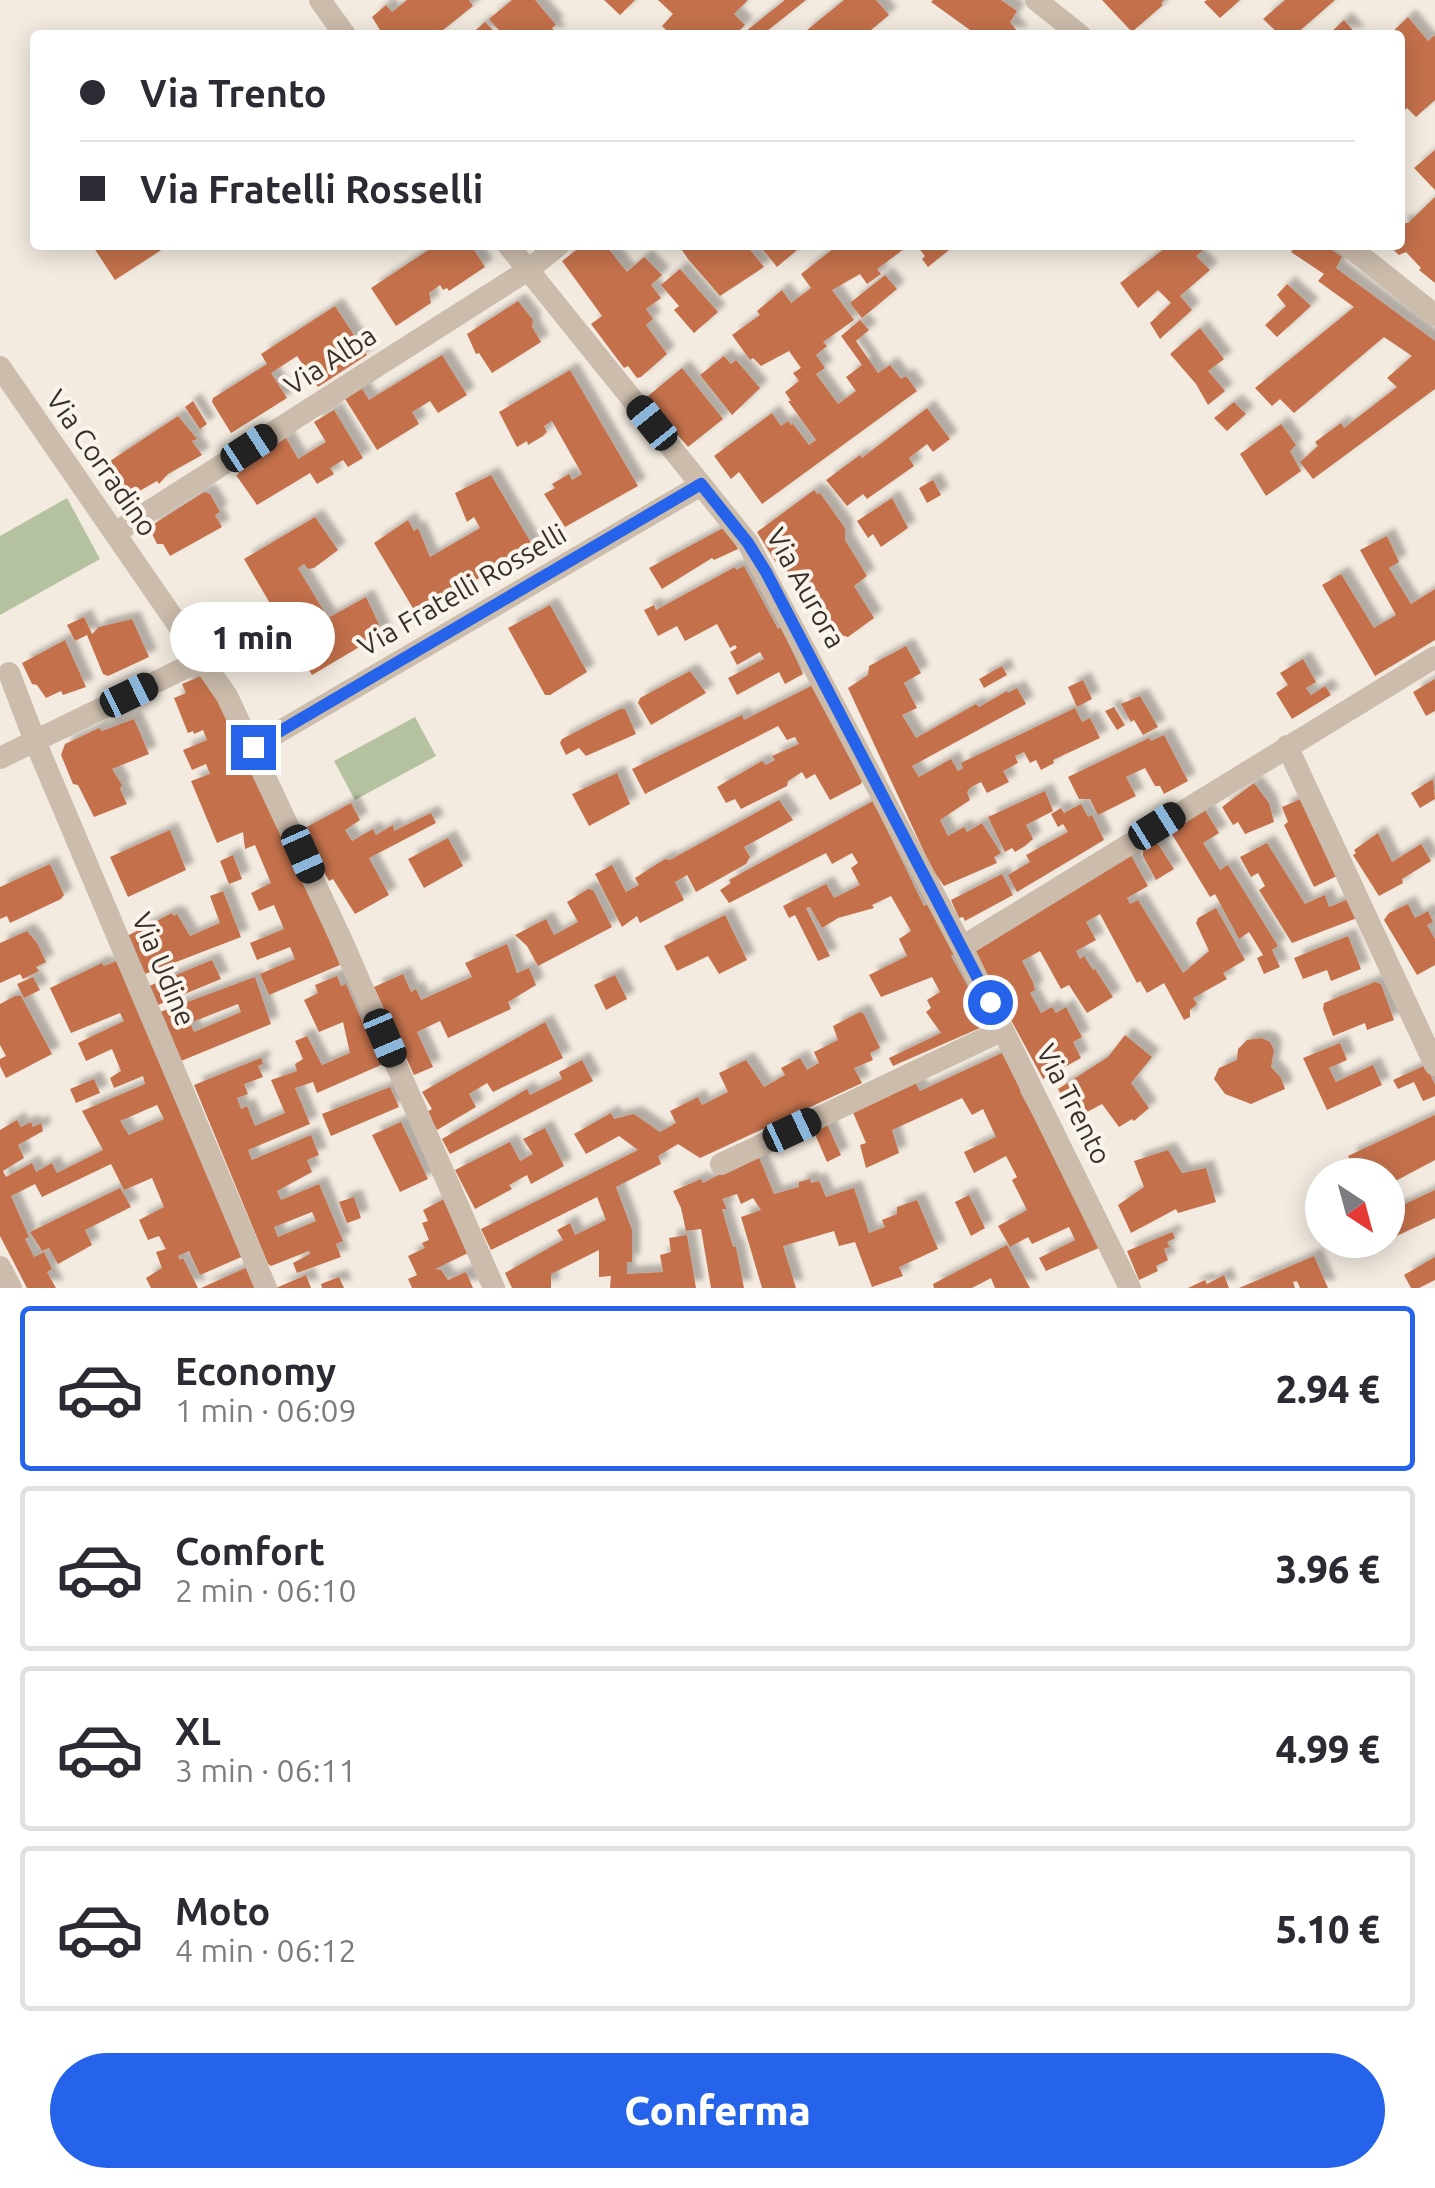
<!DOCTYPE html>
<html lang="it">
<meta charset="utf-8">
<style>
body{margin:0;font-family:Ubuntu,sans-serif;background:#f2f2f3;color:#2b2b33;height:100vh;display:flex;flex-direction:column;font-size:38px;white-space:nowrap}
*{box-sizing:border-box;margin:0}
p{font-size:32px;color:#7c7c81}
.icon{flex:none;width:55px;height:55px;fill:none;stroke:currentColor;stroke-width:2;stroke-linecap:round;stroke-linejoin:round}
.map{position:relative;height:1288px;overflow:hidden}
.panel{display:flex;flex-direction:column;background:#fff;flex:1}
.panel>*{flex:none}
.banner{position:absolute;left:30px;top:30px;width:1375px;height:220px;border-radius:10px;box-shadow:0 5px 25px #0003;display:grid;align-content:center;height:220px;padding:0 50px;background:#fff}
.needle{width:65px;rotate:144deg}
.tools{position:absolute;left:1305px;top:1158px;display:grid;gap:20px}
.tools a{display:grid;place-items:center;width:100px;height:100px;border-radius:50%;background:#fff;box-shadow:0 5px 25px #0003;font-size:50px}
.end{position:absolute;width:45px;height:45px;margin:-22px;border:12px solid #2563eb;background:#fff;box-shadow:0 0 0 5px #fff}
.from{border-radius:50%}
.bubble{position:absolute;height:70px;border-radius:35px;background:#fff;box-shadow:0 5px 25px #0003;font-size:32px;font-weight:800;line-height:70px;text-align:center}
.car{position:absolute;width:30px;height:60px;margin:-30px -15px;border-radius:12px;box-shadow:0 0 8px 2px #0007;background:linear-gradient(#222 24%,#8ab4d8 0 40%,#222 0 76%,#8ab4d8 0 86%,#222 0)}
.banner b{display:flex;align-items:center;gap:35px;height:95px;font-size:38px}
.banner b+b{border-top:2px solid #e1e1e2}
.banner i{width:25px;height:25px;background:#2b2b33}
ul{padding:18px 0 0;list-style:none}
li{display:flex;align-items:center;gap:30px;height:165px;margin:0 20px 15px;padding:0 30px;border:5px solid #e1e1e2;border-radius:10px}
li div{flex:1}
li b{display:block;font-size:38px}
li em{font-style:normal;font-weight:800}
li.selected{border-color:#2563eb}
li>.icon{width:90px;height:90px;stroke-width:1.5}
.action{display:flex;gap:20px;margin-top:auto;padding:20px 50px}
.action a{flex:1;height:115px;border-radius:60px;background:#2563eb;color:#fff;font-size:40px;font-weight:800;line-height:115px;text-align:center}
.map>svg:first-child{display:block}
.garden{fill:#b4c29f}
.building{fill:#c4714c;fill-rule:evenodd;filter:url(#shadow)}
.lines{fill:none;stroke-linecap:round;stroke-linejoin:round}
.street{stroke:#cbbcab;stroke-width:22}
.route{stroke:#2563eb;stroke-width:12}
.labels{text-anchor:middle;stroke-width:8;stroke-linejoin:round;paint-order:stroke}
.street-label{font-size:28px;fill:#39302a;stroke:#faf5ec}
</style>
<div class="map">
<svg width="1435" height="1288" viewBox="0 0 1435 1288">
<defs>
<filter id="shadow"><feDropShadow dx="8" dy="-8" stdDeviation="2.5" flood-color="#0004"/></filter>
</defs>
<rect width="100%" height="100%" fill="#f3ebe0"/>
<path class="garden" d="M67 498 100 559 0 615V536Z
M415 717 436 756 355 800 334 761Z"/>
<path class="building" d="M407 0H469L473 6 437 35H383L372 17 386 5 392 12Z
M512 0H535L556 25 552 28 559 35H503L489 19Z
M604 0H635L620 15Z
M658 0H748L734 14 745 25 735 35H660L666 30 662 26 673 14Z
M785 0H806L762 35H741Z
M844 0H876L889 15 865 35H801Z
M933 0H1001L1017 11 1010 22 1020 35H977L931 2Z
M1102 0H1164L1161 3 1163 5 1132 32Z
M1207 0H1240L1220 18 1204 2Z
M1285 0H1335L1295 35H1280L1263 19Z
M1408 17 1428 41 1435 35V100L1416 117 1407 108 1400 114V35H1389Z
M1344 20 1357 35H1328Z
M485 22 498 35H470Z
M1435 150V190L1414 168Z
M1435 197V283L1419 270 1421 268 1406 252 1399 255 1388 245H1400V223H1408Z
M92 245H169L115 280Z
M436 245H471L485 267 449 291 447 288 443 290 440 285 429 293 431 303 396 326 371 288Z
M583 245 607 247 627 272 644 257 662 275 651 285 661 298 646 309 653 319 646 325 667 354 641 377 637 378 628 366 624 368 591 324 602 316 562 261Z
M688 245H746L764 267 720 296 688 259 682 250Z
M759 245H803L777 267Z
M838 245H900L904 249 877 269 881 274 867 284 860 274 832 290 854 320 823 342 827 346 816 355 825 368 816 374 838 404 856 391 846 377 862 365 841 336 860 320 869 330 856 341 878 373 890 365 901 379 906 376 917 391 762 504 739 472 731 479 714 456 772 413 781 426 788 421 791 425 793 424 809 445 816 440 788 401H791L785 392 799 381 793 373 801 368 789 351 761 366 753 358 750 360 732 335 760 315 757 311 782 290 791 303 811 288 801 274Z
M916 245H955L928 267 922 259 925 256Z
M1169 245H1209L1196 256 1210 270 1180 296 1192 310 1160 339 1150 323 1171 303 1158 290 1138 308 1120 283Z
M1296 245H1325L1342 257 1336 268 1435 341V389L1313 479 1300 462 1318 446 1315 442 1341 423 1344 428 1397 387 1387 378 1412 356 1384 337 1294 413 1280 399 1272 406 1255 388 1354 307 1318 281 1324 274 1291 252Z
M680 269 718 312 694 333 674 310 679 306 661 285Z
M885 275 897 289 862 318 850 303Z
M1287 284 1311 306 1277 337 1265 325 1286 306 1277 295Z
M518 301 533 320 532 327 541 342 492 373 479 353 476 354 467 334Z
M335 306 367 355 318 387 297 356 271 373 287 398 231 433 212 402 213 398 267 364 261 354Z
M1200 328 1224 359 1208 371 1225 391 1208 405 1196 384 1170 354Z
M442 355 467 395 438 413 430 401 412 412 419 424 377 450 344 397 361 387 369 400Z
M724 356 731 364 736 360 760 388 732 415 700 375Z
M682 368 723 419 688 447 675 432 677 429 672 424 670 426 648 396Z
M570 370 638 486 565 527 544 494 555 488 552 484 569 474 572 480 582 474 552 421 544 426 547 432 543 436 528 445 527 441 517 447 499 412Z
M193 401 207 424 200 429 185 407Z
M1234 402 1246 414 1227 431 1214 418Z
M927 408 950 439 933 452 927 444 909 458 914 466 867 499 863 494 847 506 826 480 860 455 862 458Z
M334 410 363 458 348 467 343 460 330 468 334 474 317 484 310 473 257 505 236 475 239 474 237 470 286 438 298 459 326 442 314 422Z
M178 416 197 439 192 441 202 455 168 474 159 484 157 481 129 497 120 488 116 491 106 476 118 472 110 461Z
M1281 424 1296 445 1290 451 1301 471 1266 496 1240 454Z
M491 475 533 546 417 615 374 543 408 520 414 531 418 528 430 557 480 528 474 517 467 522 455 493Z
M933 480 941 495 927 503 919 488Z
M814 490 817 494 820 493 845 528V540L867 576 854 586 874 618 848 637 831 632 781 563 778 566 757 532Z
M204 492 210 494 220 512 215 515 222 527 170 556 163 544H157L149 527Z
M892 498 908 528 881 547 873 534 868 538 857 521Z
M315 517 338 550 314 568 308 569 304 564 298 568 328 618 366 597 383 633 312 675 244 559Z
M725 527 738 549 714 560 712 558 662 589 649 568Z
M1387 536 1399 562 1389 568 1411 604 1435 589V640L1375 676 1322 585 1341 574 1374 628 1396 615 1360 550Z
M744 566 778 629 781 627 803 674 785 684 779 672 737 695 728 678 764 659 760 652 737 665 730 652 737 648 735 645 730 648 717 624 685 641 677 626 658 636 644 610 654 605 656 610 735 567 736 570Z
M550 605 587 672 550 695H545L508 628Z
M84 617 92 634 99 627 132 619 149 657 108 676 103 674 87 635 75 641 67 625Z
M65 640 86 687 63 695 61 691 46 698 37 685 32 684 22 663Z
M906 646 921 673 904 683 917 708 902 715 916 738 976 704 979 707 1007 691 1008 693 1017 688 1026 704 912 766 919 777 951 759 958 771 963 768 961 763 1075 708 1082 722 1090 718 1100 738 1053 760 1054 763 1041 770 1036 760 1030 763 1024 752 1015 756 1018 763 1003 771 1009 782 987 793 981 782 971 787 967 792 970 800 940 820 948 836 964 827 967 832 982 823 1001 853 994 857 997 863 944 886 932 869 848 688 868 675 869 666Z
M1303 659 1316 682 1306 688 1311 695 1325 686 1331 695 1292 719 1276 693 1288 685 1280 673Z
M1002 666 1007 675 984 688 979 679Z
M690 671 706 693 651 725 638 703 640 698Z
M204 675 269 803 340 965 269 995 260 974 295 959 290 947 257 960 250 943 284 929 274 905 259 911 251 893 271 883 255 845 245 849 243 832 217 843 191 781 210 774 206 764 192 770 183 750 207 740 203 730 194 734 193 731 188 733 174 698 186 693 182 684Z
M1435 679V711L1426 716 1413 692Z
M1083 680 1092 699 1077 707 1068 687Z
M813 685 862 780 861 784 830 800 815 774 806 779 802 772 788 781 787 786 741 809 735 799 726 803 717 787 762 761 766 765 775 760 772 756 799 744 795 737 787 740 778 726 645 794 632 769 742 715 744 720Z
M1140 696 1158 727 1143 735 1134 720 1131 722 1121 704Z
M1114 707 1125 725 1117 730 1105 711Z
M620 709H625L636 734 586 756 579 748 566 755 560 743 562 739Z
M134 719 149 754 112 769 122 785 120 789 127 804 94 817 78 785 73 784 61 755 65 744 99 728 102 731Z
M1164 735 1188 781 1164 794 1160 786H1155L1145 768 1126 777 1136 796 1098 815 1090 799H1079L1068 777 1149 738 1151 741Z
M617 773 630 804 589 826 572 794Z
M1433 779 1435 799 1420 808 1411 793Z
M1254 783 1269 803 1274 822 1245 834 1238 822 1233 825 1222 807Z
M1045 791 1053 811 1026 825 1033 839 1025 846 1015 852 1012 848 1005 852 988 817Z
M1303 798 1339 875 1314 887 1284 825 1288 822 1282 807Z
M779 800 793 820 744 847 750 857 746 864 696 892 687 875 675 882 684 900 640 923 637 916 622 927 595 874 612 865 626 892 639 885 635 878 665 859 670 860Z
M873 801 924 906 928 904 954 954 951 956 989 1024 893 1066 889 1058 941 1033 926 1012 931 1008 927 1000 940 992 932 977 881 997 869 975 907 956 899 939 911 931 891 896 872 905 874 908 838 918 822 928 810 907 806 908 830 956 818 961 795 915 789 918 783 906 826 884 834 898 860 885 851 868 858 863 852 853 832 864 826 853 729 903 720 890 731 883 729 880Z
M351 803 360 820 345 830 352 841 373 829 376 835 393 825 394 831 431 813 436 823 369 858 389 895 355 914 333 879 329 881 301 830Z
M1081 804 1088 817 1092 815 1104 840 1017 892 1008 875 1030 862 1026 855 1068 832 1063 824 1058 827 1051 814 1061 808 1064 813Z
M1203 807 1219 833 1203 843 1220 870 1228 865 1278 946 1272 950 1280 967 1264 974 1257 958 1263 955 1249 932 1239 939 1215 894 1210 897 1170 831Z
M170 830 186 870 128 897 110 857Z
M1378 833 1392 862 1421 844 1431 861 1402 879 1403 883 1379 896 1353 855 1356 853 1354 850Z
M448 838 463 866 424 888 408 859Z
M1153 843 1158 844 1174 869 1156 880 1143 856V850Z
M1267 843 1305 904 1325 895 1329 907 1349 899 1357 918 1292 943 1259 890 1265 886 1258 873 1251 877 1240 857Z
M1129 852 1148 886 1127 898 1130 904 1138 900 1183 973 1209 951 1196 923 1198 918 1216 908 1245 960 1223 973 1227 979 1193 998 1197 1004 1190 1010V1017L1184 1020 1164 983 1147 993 1140 981 1137 983 1100 914 1086 922 1096 940 1076 951 1080 959 1084 956 1093 970 1095 969 1113 997 1087 1013 1069 985 1061 989 1040 951 1022 961 1033 982 1035 990 1030 993 1041 1013 1052 1007 1056 1013 1066 1007 1082 1037 1073 1042 1081 1058 1043 1079 973 950Z
M233 855 242 879 229 884 220 861Z
M50 864 64 895 61 899 10 923 7 916 0 919V887Z
M1002 874 1013 895 965 921 963 917 959 918 951 900Z
M588 889 593 890 612 927 538 966 527 946 515 935 546 919 554 935 578 922 567 902Z
M223 891 241 937 145 974 127 936 172 913 174 916 177 914 190 936 220 923 210 896Z
M1408 904 1415 918 1428 911 1433 922 1427 925 1435 939V965L1417 975 1384 920 1389 913Z
M725 915 747 960 719 974 708 956 677 971 664 946Z
M27 931 37 943 46 962 36 967 39 971 23 979 20 974 0 983V943Z
M1348 936 1361 969 1331 981 1327 970 1303 979 1294 958Z
M507 944 517 973 529 968 536 985 508 1002 511 1009 448 1038 440 1021 417 1032 433 1067 414 1075 374 987 403 974 411 992 416 989 421 1000 472 977 465 963Z
M120 960 246 1255 200 1275 189 1251 178 1256 180 1260 183 1258 198 1288H151L146 1278 162 1268 156 1252 166 1249 159 1236 148 1240 139 1220 164 1207 152 1178 124 1190 111 1164 42 1197 35 1184 11 1196 29 1237 25 1239 34 1257 44 1252 52 1269 47 1272 56 1288H27L0 1236V1130L17 1120 21 1127 31 1122 33 1127 41 1123 43 1131 18 1145 24 1158 3 1171 6 1177 32 1163 36 1172 52 1163 57 1173 103 1150 82 1111 145 1084 143 1076 114 1088 110 1078 121 1071 112 1049 86 1061 78 1043 124 1021 120 1013 71 1033 50 988 102 963 104 966ZM157 1105 164 1119 129 1135 120 1121Z
M212 960 221 979 158 1005 149 986Z
M615 975 627 999 606 1010 594 985Z
M337 976 341 986 346 984 381 1065 317 1093 313 1082 295 1088 310 1124 248 1150 252 1160 311 1135 319 1155 307 1160 312 1172 277 1191 281 1200 319 1184 343 1241 336 1244 341 1257 297 1273 293 1263 310 1254 309 1251 271 1266 268 1264 194 1085 261 1058 263 1064 258 1066 263 1077 244 1084 248 1094 237 1098 241 1109 247 1106 255 1126 285 1113 271 1080 297 1071 295 1064 303 1059 295 1041 307 1036 322 1065 350 1053 343 1022 319 1032 304 1000 318 993 315 985ZM312 1212 316 1221 278 1237 274 1227Z
M33 977 40 990 24 998 17 984Z
M255 977 271 1024 181 1061 160 1012ZM238 1004 241 1012 194 1032 190 1023Z
M1375 982 1381 984 1394 1020 1367 1030 1365 1023 1333 1036 1323 1009 1324 1003Z
M15 996H21L52 1054 6 1078 0 1066V1059L6 1056 0 1045V1004Z
M860 1012 864 1014 880 1048 870 1053 873 1060 854 1068 862 1083 700 1158 678 1144 658 1156 661 1164 616 1187 632 1230V1262H627V1274L663 1272 660 1255 671 1252 669 1238 687 1235 696 1288H610L611 1276 599 1277V1250L551 1274V1288H512L505 1273 563 1240 557 1230 570 1223 575 1235 606 1220 597 1197 491 1250 481 1229 638 1150 619 1136 586 1154 574 1134 611 1113 614 1119 634 1114 660 1132 676 1123 670 1111 698 1097 702 1105 728 1092 719 1073 746 1060 764 1087 785 1075 781 1068 800 1058 807 1070 819 1063 814 1052 838 1040 833 1026Z
M545 1022 563 1058 493 1092 487 1083 469 1094 476 1107 437 1130 427 1112 432 1109 422 1092Z
M1125 1035 1152 1057 1131 1083 1149 1108 1134 1121 1132 1119 1119 1127 1102 1104 1074 1119 1058 1089 1108 1057Z
M1262 1038 1270 1042 1274 1050 1271 1067 1281 1078 1285 1089 1251 1104 1225 1094 1214 1079 1219 1068 1237 1060 1238 1049 1247 1040Z
M1340 1043 1347 1060 1329 1068 1336 1082 1373 1065 1382 1085 1327 1110 1303 1058Z
M1002 1053 1022 1089 1020 1092 1085 1208 1101 1247 1046 1271 1039 1258 1075 1240 1069 1227 1032 1244 1028 1237 1010 1247 998 1226 1027 1210 1012 1180 1017 1177 1006 1156 974 1173 964 1152 996 1137 983 1109 972 1115 962 1098 892 1130 899 1153 866 1168 860 1145 866 1143 851 1108 915 1082 920 1091Z
M582 1060 593 1081 450 1154 442 1139 527 1089 530 1095 562 1079 559 1072Z
M1426 1065 1435 1085V1096L1423 1101 1414 1082 1398 1089 1393 1080Z
M94 1079 100 1093 76 1103 70 1089Z
M390 1087 399 1107 331 1136 322 1114Z
M1435 1115V1160L1388 1185V1175H1358L1348 1156Z
M401 1122 428 1179 400 1192 372 1135Z
M827 1124 841 1155 827 1162 814 1132Z
M545 1128 564 1166 531 1184 527 1175 509 1185 512 1189 475 1209 455 1170 510 1142 520 1161 533 1154 523 1139Z
M1168 1150 1182 1173 1206 1168 1216 1202 1178 1213 1176 1209 1131 1233 1118 1205 1144 1187 1134 1161Z
M758 1155 774 1194 799 1187V1182L810 1179 811 1183 819 1181 826 1197 854 1188 869 1233 885 1227 882 1220 897 1214V1207L917 1200 938 1249 899 1267 903 1276 872 1287 855 1242 839 1246 834 1231 783 1246 796 1288H762L741 1217 761 1210 753 1198 741 1204 737 1194 722 1199 727 1209H722L733 1247H736L744 1288H711L701 1229 686 1231 681 1208 673 1191 701 1179 703 1183Z
M120 1188 131 1207 85 1230 92 1245 58 1264 49 1248 42 1251 30 1232Z
M1435 1190V1218L1388 1240V1200L1392 1210Z
M969 1195 985 1228 971 1236 955 1202Z
M354 1197 361 1218 347 1223 339 1202Z
M444 1199 468 1253 435 1269 441 1270 448 1280 466 1272 473 1288H412L408 1279 417 1275 408 1256 425 1248 422 1243 429 1240 422 1223 428 1221 423 1210Z
M1172 1232 1175 1238 1167 1242 1170 1247 1164 1249 1168 1260 1156 1266 1158 1271 1139 1280 1127 1251Z
M1007 1245 1030 1288H995L991 1278 972 1288H934L933 1284Z
M1314 1256 1328 1288H1300L1297 1281 1293 1282 1295 1288H1239Z
M1435 1257V1280L1419 1288H1411L1404 1275Z
M252 1265 261 1288H201Z
M306 1275 311 1288H276Z
M1224 1275 1229 1288H1188L1205 1280 1207 1284Z
M339 1277 344 1288H322L321 1284Z"/>
<g class="lines">
<path class="street" d="M320 0 345 35
M1036 0 1080 35
M508 245 748 543 962 947 1130 1288
M1347 245 1435 315
M0 367 227 696 341 939 494 1288
M115 533 528 270 559 245
M9 673 35 741 266 1288
M1287 746 1435 1065
M253 747 701 485
M0 758 203 659
M962 947 1435 657
M721 1164 1003 1030
M0 1267 11 1288"/>
</g>
<g class="lines">
<path class="route" d="M253 747 701 484 748 543 766 572 990 1002"/>
</g>
<g class="labels">
<g class="street-label">
<text transform="translate(330 360) rotate(-33)" y="10">Via Alba</text>
<text transform="translate(102 463) rotate(55)" y="10">Via Corradino</text>
<text transform="translate(806 588) rotate(61)" y="10">Via Aurora</text>
<text transform="translate(462 590) rotate(-30)" y="10">Via Fratelli Rosselli</text>
<text transform="translate(164 969) rotate(67)" y="10">Via Udine</text>
<text transform="translate(1074 1104) rotate(63)" y="10">Via Trento</text>
</g>
</g>
</svg>
<div class="tools">
<a><svg class="needle" viewBox="-14 -14 28 28"><path d="M0-13l5 13h-10z" fill="#e53935"/><path d="M0 13l5-13h-10z" fill="#7c7c81"/></svg></a>
</div>
<i class="end from" style="left:990px;top:1002px"></i>
<i class="end" style="left:253px;top:747px"></i>
<div class="bubble" style="left:170px;top:602px;width:165px">1 min</div>
<i class="car" style="left:652px;top:423px;rotate:321deg"></i>
<i class="car" style="left:249px;top:448px;rotate:57deg"></i>
<i class="car" style="left:129px;top:695px;rotate:64deg"></i>
<i class="car" style="left:1157px;top:826px;rotate:58deg"></i>
<i class="car" style="left:303px;top:854px;rotate:156deg"></i>
<i class="car" style="left:385px;top:1038px;rotate:157deg"></i>
<i class="car" style="left:792px;top:1130px;rotate:65deg"></i>
<div class="banner">
<b><i class="from"></i>Via Trento</b>
<b><i></i>Via Fratelli Rosselli</b>
</div>
</div>
<section class="panel">
<ul>
<li class="selected"><svg class="icon" aria-label="car" viewBox="0 0 24 24"><path d="M5 17H2v-5l4-1 3-4h7l3 4 3 1v5h-3M9 17h6M6 11h13"/><circle cx="7" cy="17" r="2"/><circle cx="17" cy="17" r="2"/></svg><div><b>Economy</b><p>1 min · 06:09</p></div><em>2.94 €</em></li>
<li><svg class="icon" aria-label="car" viewBox="0 0 24 24"><path d="M5 17H2v-5l4-1 3-4h7l3 4 3 1v5h-3M9 17h6M6 11h13"/><circle cx="7" cy="17" r="2"/><circle cx="17" cy="17" r="2"/></svg><div><b>Comfort</b><p>2 min · 06:10</p></div><em>3.96 €</em></li>
<li><svg class="icon" aria-label="car" viewBox="0 0 24 24"><path d="M5 17H2v-5l4-1 3-4h7l3 4 3 1v5h-3M9 17h6M6 11h13"/><circle cx="7" cy="17" r="2"/><circle cx="17" cy="17" r="2"/></svg><div><b>XL</b><p>3 min · 06:11</p></div><em>4.99 €</em></li>
<li><svg class="icon" aria-label="car" viewBox="0 0 24 24"><path d="M5 17H2v-5l4-1 3-4h7l3 4 3 1v5h-3M9 17h6M6 11h13"/><circle cx="7" cy="17" r="2"/><circle cx="17" cy="17" r="2"/></svg><div><b>Moto</b><p>4 min · 06:12</p></div><em>5.10 €</em></li>
</ul>
<div class="action"><a>Conferma</a></div>
</section>
